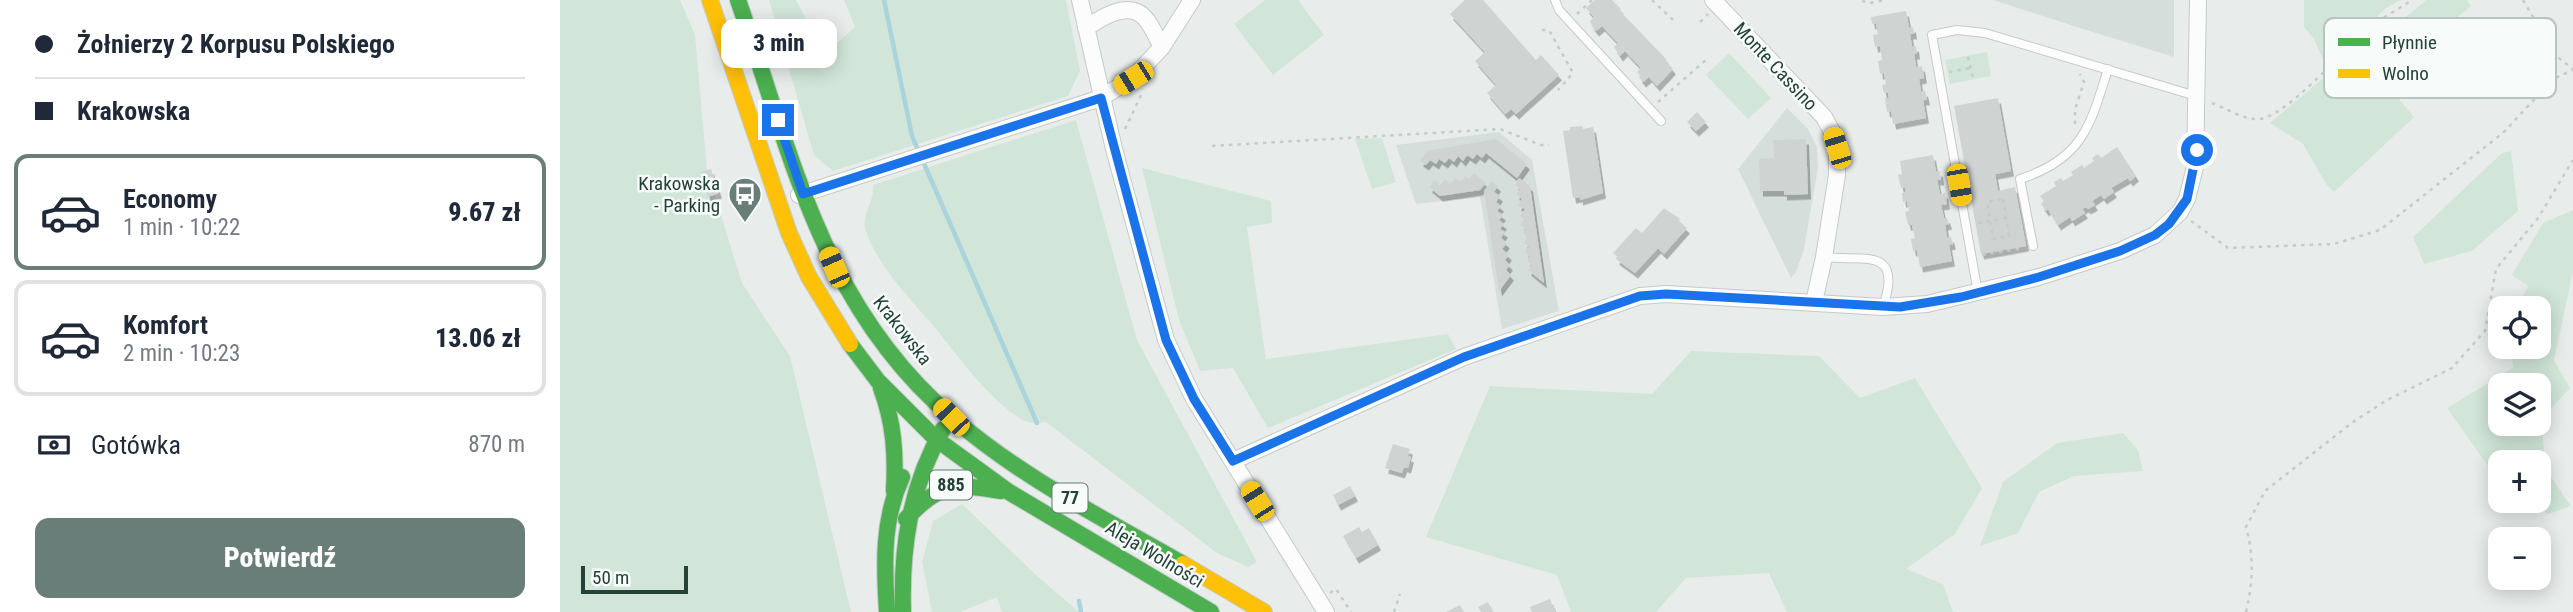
<!DOCTYPE html>
<html lang="pl">
<meta charset="utf-8">
<style>
body{margin:0;font-family:"Roboto Condensed",sans-serif;background:#f6f6f7;color:#1f2937;height:100vh;display:flex;flex-direction:column;font-size:26px;white-space:nowrap}
*{box-sizing:border-box;margin:0}
p{font-size:23px;color:#747a83}
.icon{flex:none;width:38px;height:38px;fill:none;stroke:currentColor;stroke-width:2;stroke-linecap:round;stroke-linejoin:round}
.map{position:relative;flex:1;overflow:hidden}
.side{display:flex;flex-direction:column;background:#fff;width:560px}
.side>*{flex:none}
.hud{display:grid;align-content:center;height:154px;padding:0 35px;background:#fff}
.tools{position:absolute;left:1928px;top:296px;display:grid;gap:14px}
.tools a{display:grid;place-items:center;width:63px;height:63px;border-radius:14px;background:#fff;box-shadow:0 4px 18px #0003;font-size:35px}
.scale{position:absolute;left:21px;bottom:18px;width:107px;box-sizing:border-box;padding-left:7px;border:4px solid #24423a;border-top:0;font-size:19px;line-height:24px;white-space:nowrap;color:#24423a;-webkit-text-stroke:5px #f7fbf9;paint-order:stroke}
.end{position:absolute;width:32px;height:32px;margin:-16px;border:9px solid #1a73e8;background:#fff;box-shadow:0 0 0 4px #fff}
.from{border-radius:50%}
.bubble{position:absolute;height:49px;border-radius:14px;background:#fff;box-shadow:0 4px 18px #0003;font-size:23px;font-weight:800;line-height:49px;text-align:center}
.car{position:absolute;width:21px;height:42px;margin:-21px -10px;border-radius:9px;box-shadow:0 0 5px 2px #0007;background:linear-gradient(#f5c518 24%,#345 0 40%,#f5c518 0 76%,#345 0 86%,#f5c518 0)}
.hud b{display:flex;align-items:center;gap:24px;height:66px;font-size:26px}
.hud b+b{border-top:2px solid #e0e1e3}
.hud i{width:18px;height:18px;background:#1f2937}
ul{padding:0;list-style:none}
li{display:flex;align-items:center;gap:21px;height:116px;margin:0 14px 10px;padding:0 21px;border:4px solid #e0e1e3;border-radius:14px}
li div{flex:1}
li b{display:block;font-size:26px}
li em{font-style:normal;font-weight:800}
li.selected{border-color:#697e78}
li>.icon{width:63px;height:63px;stroke-width:1.5}
.pay{display:flex;align-items:center;gap:18px;height:77px;padding:0 35px;font-size:26px}
.pay p{margin-inline-start:auto}
.action{display:flex;gap:14px;margin-top:auto;padding:14px 35px}
.action a{flex:1;height:80px;border-radius:14px;background:#697e78;color:#fff;font-size:28px;font-weight:800;line-height:80px;text-align:center}
main{display:flex;flex:1;min-height:0}
.map>svg:first-child{display:block}
.built{fill:#d6dedb}
.green{fill:#d1e6d8;fill-rule:evenodd}
.lines{fill:none;stroke-linecap:round;stroke-linejoin:round}
.stream{stroke:#a9d4db;stroke-width:4.5}
.building{fill:#cfd4d2;filter:url(#shadow)}
.lane-casing{stroke:#c5cac8;stroke-width:10}
.street-casing{stroke:#c5cac8;stroke-width:18}
.fast-casing{stroke:#c3cbc8;stroke-width:18}
.slow-casing{stroke:#c3cbc8;stroke-width:18}
.path{stroke:#c3ccca;stroke-width:2.5;stroke-dasharray:3.5 5;stroke-linecap:butt}
.lane{stroke:#fcfcfc;stroke-width:8}
.street{stroke:#fcfcfc;stroke-width:16}
.fast{stroke:#4caf50;stroke-width:16}
.slow{stroke:#ffc107;stroke-width:16}
.route{stroke:#1a73e8;stroke-width:9}
.labels{text-anchor:middle;stroke-width:5;stroke-linejoin:round;paint-order:stroke}
.shield{fill:#f7fbf9;stroke:#637a73;stroke-width:2}
.shield-label{font-size:18px;font-weight:bold;fill:#24423a}
.street-label{font-size:19px;fill:#24423a;stroke:#f7fbf9}
.poi-label{font-size:19px;fill:#24423a;stroke:#f7fbf9;text-anchor:end}
.key{fill:#f7fbf9;stroke:#b8c4c0;stroke-width:2}
.key-label{font-size:19px;fill:#24423a}
</style>
<main>
<section class="side">
<div class="hud">
<b><i class="from"></i>Żołnierzy 2 Korpusu Polskiego</b>
<b><i></i>Krakowska</b>
</div>
<ul>
<li class="selected"><svg class="icon" aria-label="car" viewBox="0 0 24 24"><path d="M5 17H2v-5l4-1 3-4h7l3 4 3 1v5h-3M9 17h6M6 11h13"/><circle cx="7" cy="17" r="2"/><circle cx="17" cy="17" r="2"/></svg><div><b>Economy</b><p>1 min · 10:22</p></div><em>9.67 zł</em></li>
<li><svg class="icon" aria-label="car" viewBox="0 0 24 24"><path d="M5 17H2v-5l4-1 3-4h7l3 4 3 1v5h-3M9 17h6M6 11h13"/><circle cx="7" cy="17" r="2"/><circle cx="17" cy="17" r="2"/></svg><div><b>Komfort</b><p>2 min · 10:23</p></div><em>13.06 zł</em></li>
</ul>
<div class="pay"><svg class="icon" aria-label="cash" viewBox="0 0 24 24"><path d="M3 7h18v10H3z"/><circle cx="12" cy="12" r="2"/></svg>Gotówka<p>870 m</p></div>
<div class="action"><a>Potwierdź</a></div>
</section>
<div class="map">
<svg width="2013" height="612" viewBox="0 0 2013 612">
<defs>
<filter id="shadow"><feDropShadow dx="3" dy="5.5" stdDeviation="0" flood-color="#0004"/></filter>
</defs>
<rect width="100%" height="100%" fill="#e8edeb"/>
<path class="built" d="M1433 0H1614V57L1523 29Z
M1227 108 1248 129 1257 147 1258 168 1244 249 1236 272 1231 278 1178 169Z
M939 132 972 160 999 311 942 329 920 197 856 204 836 145Z"/>
<path class="green" d="M0 0H120L135 35 147 170 182 283 230 356 291 612H0Z
M209 0H236L265 54 295 27 284 0H506L520 71 508 96 273 171 254 155Z
M705 0H738L764 35 713 75 674 24Z
M1744 0H1840L1825 9 1765 64 1754 39 1744 27Z
M1866 0H1907L1911 6 1821 78 1854 117 1774 192 1766 184 1743 144 1710 123 1799 48 1802 54Z
M1427 52 1431 76 1390 84 1385 60Z
M1169 53 1211 98 1188 119 1146 75Z
M516 120 577 340 697 562 688 567 657 553 486 422C477 423 469 425 461 419 429 399 400 359 377 330 353 302 317 266 306 231 300 214 315 203 313 185Z
M822 138 836 182 812 189 795 139Z
M1951 151 1958 211 1912 251 1864 264 1853 237 1942 153Z
M582 168 711 201 712 223 687 227 706 359 888 334 896 349 708 428 673 368 640 371 619 320Z
M2013 210V272L1994 360 2010 388 1981 420 1986 470 2011 506 1988 514 1971 501 1979 500V462H1941V476L1928 466 1887 408 1953 368 1951 347 1979 346V308H1957L1968 286 1952 275 1983 223ZM1941 385H1979V424H1941Z
M1131 351 1259 356 1300 398 1355 378 1422 488 1395 534 1346 569 1383 584 1393 612H1227L1209 573 1126 578 1096 612H1011L997 575 866 537 930 386 1092 394Z
M1563 433 1578 450 1583 471 1514 476 1479 492 1458 533 1420 546 1443 482 1497 443Z
M402 504 476 575 519 612H442L437 597 400 612H372L362 562 373 521Z"/>
<g class="lines">
<path class="stream" d="M324 0 352 136 477 423
M519 601 521 612"/>
</g>
<path class="building" d="M905 0H923L976 60 981 55 999 75 956 114 951 109 945 114 927 93 936 85 915 61 925 52 890 14Z
M1035 0H1052L1061 9 1059 10 1107 60 1106 61 1113 69 1097 86 1089 77 1083 82 1079 77 1080 76 1077 72 1081 68 1065 51 1060 56 1054 47 1058 43 1042 26 1036 31 1032 26 1030 21 1034 17 1026 8Z
M1346 11 1349 28 1353 27 1354 34H1350L1352 47 1356 46 1357 54H1354L1356 67 1362 66 1364 78 1359 79 1361 92 1365 91 1367 100H1363L1366 118 1333 124 1331 111 1327 112 1325 98H1329L1328 93H1324L1322 85 1326 84 1324 73 1320 74 1318 61 1322 60 1320 46 1315 47 1313 35 1318 34 1316 23 1312 24 1311 17Z
M268 24 270 30 262 32 260 26Z
M1438 98 1451 171 1435 174 1438 191 1455 187 1466 246 1421 254 1394 106Z
M1137 112 1146 122 1136 131 1127 122Z
M1022 126 1023 129 1033 127 1043 193 1020 200V197L1013 198 1003 131 1010 130V127Z
M936 139 967 164 957 178 926 153 922 158 917 154 913 159 907 155 903 161 898 156 894 162 889 158 885 163 879 159 876 164 870 160 866 165 860 161 867 151Z
M1246 139 1248 194 1224 195V191H1200L1199 159 1214 158 1213 140Z
M1557 147 1576 176 1570 181 1568 178 1551 188 1554 192 1544 199 1541 195 1532 201 1535 205 1528 209 1526 207 1522 209 1525 213 1512 221 1510 217 1498 225 1488 209 1486 211 1481 204 1484 201 1480 196 1496 186 1494 182 1501 178 1503 181 1513 175 1511 172 1522 165 1524 168 1534 161 1532 158 1538 154 1541 158Z
M1373 155 1376 172 1380 171 1381 180H1377L1380 194 1385 193 1387 204 1381 205 1384 218H1387L1389 224 1385 225 1387 238 1391 237 1393 244 1389 245 1392 261 1360 267 1357 250 1353 251 1351 239 1355 238 1352 225H1348L1345 212 1349 211 1347 201 1343 202 1342 193 1346 192 1345 187 1341 188 1338 175 1342 174 1340 161Z
M151 169 159 193 148 197 141 172Z
M914 173 926 183 920 190 880 196 869 187 875 180 880 185 885 179 890 183 895 178 901 182 905 176 909 179Z
M959 178 970 186 984 283 968 270 972 265 967 261 970 256 965 252 969 247 964 243 967 237 963 233 966 229 961 225 965 219 960 216 965 209 958 205 962 199 956 194 960 189 955 185Z
M932 181 938 186 934 192 940 196 936 202 941 206 937 211 943 215 939 220 944 224 940 229 945 232 941 238 947 243 942 249 949 255 945 260 950 265 946 270 951 275 939 291 924 191Z
M1104 208 1120 219 1119 221 1127 228 1104 254 1098 248 1075 273 1056 259 1058 257 1053 253 1076 228 1082 233Z
M833 444 850 449 848 456 851 457 848 468 844 467 842 473 825 468Z
M790 486 795 496 778 505 773 495Z
M799 527 802 532 809 528 818 545 796 558 783 536Z
M990 599 995 612H972L970 607Z
M928 602 933 612H921L918 607Z
M900 605 904 612H886Z"/>
<g class="lines">
<defs>
<path id="lane" d="M995 0 999 10 1101 121
M1473 246 1460 179C1522 159 1530 127 1548 69
M1264 257C1302 262 1344 245 1323 307
M1418 293 1372 35 1397 30 1425 33 1636 96"/>
<path id="street" d="M520 0 554 149 606 340 634 399 766 612
M1153 0 1264 117 1271 130 1277 148V175L1264 257 1254 302
M526 28C542 17 569 0 585 18 592 26 597 38 602 47
M239 195 541 98 573 78 602 47 632 0
M673 461 904 357 1080 296 1106 294 1323 307 1367 304 1479 277 1560 251 1595 235 1620 212 1627 199 1635 167 1638 0"/>
<path id="fast" d="M178 0C232 155 262 308 394 419 462 478 545 519 623 564
M290 344 318 381 376 439 449 492 651 612
M321 388C334 423 336 454 334 491
M346 519C379 483 395 483 441 491
M327 612C324 565 322 521 342 477
M343 612C341 547 350 487 383 429"/>
<path id="slow" d="M150 0 229 233 249 277 290 344
M623 564 704 612"/>
</defs>
<use href="#lane" class="lane-casing"/>
<use href="#street" class="street-casing"/>
<use href="#fast" class="fast-casing"/>
<use href="#slow" class="slow-casing"/>
<path class="path" d="M1092 0 1113 20
M1963 0 1996 56 2013 69
M1302 1 1310 3 1324 0
M1017 14 1032 0
M1140 22 1148 14
M982 30H989L1013 73 998 90
M1408 57 1413 78
M1389 72 1411 68
M1098 102 1148 58
M1652 103C1665 108 1684 120 1698 119 1725 119 1785 48 1806 30 1820 19 1837 10 1852 0
M1515 124V109L1524 82 1520 74
M565 129 583 91
M652 146 940 129 981 145H989
M1443 199 1449 236 1433 239 1427 202Z
M1631 221 1668 248 1774 244 1820 230 1944 132 1993 79 2013 70
M1418 223 1446 218
M1422 255 1464 248
M770 593 776 589 791 612
M834 612 840 594
M1686 612C1693 583 1694 556 1686 527L1705 491 1793 422 1827 400 1892 368 1925 331 1936 269 1978 218 2013 160"/>
<use href="#lane" class="lane"/>
<use href="#street" class="street"/>
<use href="#fast" class="fast"/>
<use href="#slow" class="slow"/>
</g>
<g class="lines">
<path class="route" d="M218 120 243 194 541 98 606 340 634 399 673 461 904 357 1080 296 1106 294 1340 307 1401 297 1479 277 1560 251 1595 235 1609 224 1627 199 1637 150"/>
</g>
<defs>
<symbol id="bus-pin" viewBox="-11 -11 22 30"><path d="M0 17L-7.5 6A9.5 9.5 0 1 1 7.5 6Z" fill="#697e78" stroke="#f7fbf9"/><path d="M-5-6H5V4H4V6H2V4H-2V6H-4V4H-5ZM-3.5-4V0h7V-4ZM-3.5 1.2v1.5H-2V1.2ZM2 1.2v1.5H3.5V1.2Z" fill="#fff"/></symbol>
</defs>
<g fill-rule="evenodd">
<use href="#bus-pin" x="166" y="175" width="38" height="52"/>
</g>
<g class="labels">
<g class="shield">
<rect x="370" y="470.5" width="42" height="29" rx="5"/>
<rect x="492.5" y="483.5" width="35" height="29" rx="5"/>
</g>
<g class="shield-label">
<text x="391" y="491">885</text>
<text x="510" y="504">77</text>
</g>
<g class="street-label">
<text transform="translate(1216 66) rotate(47)" y="7">Monte Cassino</text>
<text transform="translate(343 330) rotate(52)" y="7">Krakowska</text>
<text transform="translate(595 554) rotate(31)" y="7">Aleja Wolności</text>
</g>
<g class="poi-label">
<text x="160" y="190">Krakowska<tspan x="160" dy="22">- Parking</tspan></text>
</g>
</g>
<rect x="1764" y="18" width="232" height="80" rx="10" class="key"/>
<rect x="1778" y="38" width="32" height="8" fill="#4caf50"/>
<rect x="1778" y="69" width="32" height="9" fill="#ffc107"/>
<g class="key-label">
<text x="1822" y="49">Płynnie</text>
<text x="1822" y="80">Wolno</text>
</g>
</svg>
<div class="tools">
<a><svg class="icon" aria-label="locate" viewBox="0 0 24 24"><circle cx="12" cy="12" r="6"/><path d="M12 2v4M12 18v4M2 12h4M18 12h4"/></svg></a>
<a><svg class="icon" aria-label="layers" viewBox="0 0 24 24"><path d="M12 4l9 5-9 5-9-5zM3 14l9 5 9-5"/></svg></a>
<a>+</a>
<a>−</a>
</div>
<div class="scale">50 m</div>
<i class="end from" style="left:1637px;top:150px"></i>
<i class="end" style="left:218px;top:120px"></i>
<div class="bubble" style="left:161px;top:19px;width:116px">3 min</div>
<i class="car" style="left:573px;top:78px;rotate:238deg"></i>
<i class="car" style="left:1277px;top:148px;rotate:343deg"></i>
<i class="car" style="left:1399px;top:185px;rotate:170deg"></i>
<i class="car" style="left:274px;top:267px;rotate:336deg"></i>
<i class="car" style="left:391px;top:417px;rotate:316deg"></i>
<i class="car" style="left:697px;top:501px;rotate:328deg"></i>
</div>
</main>
